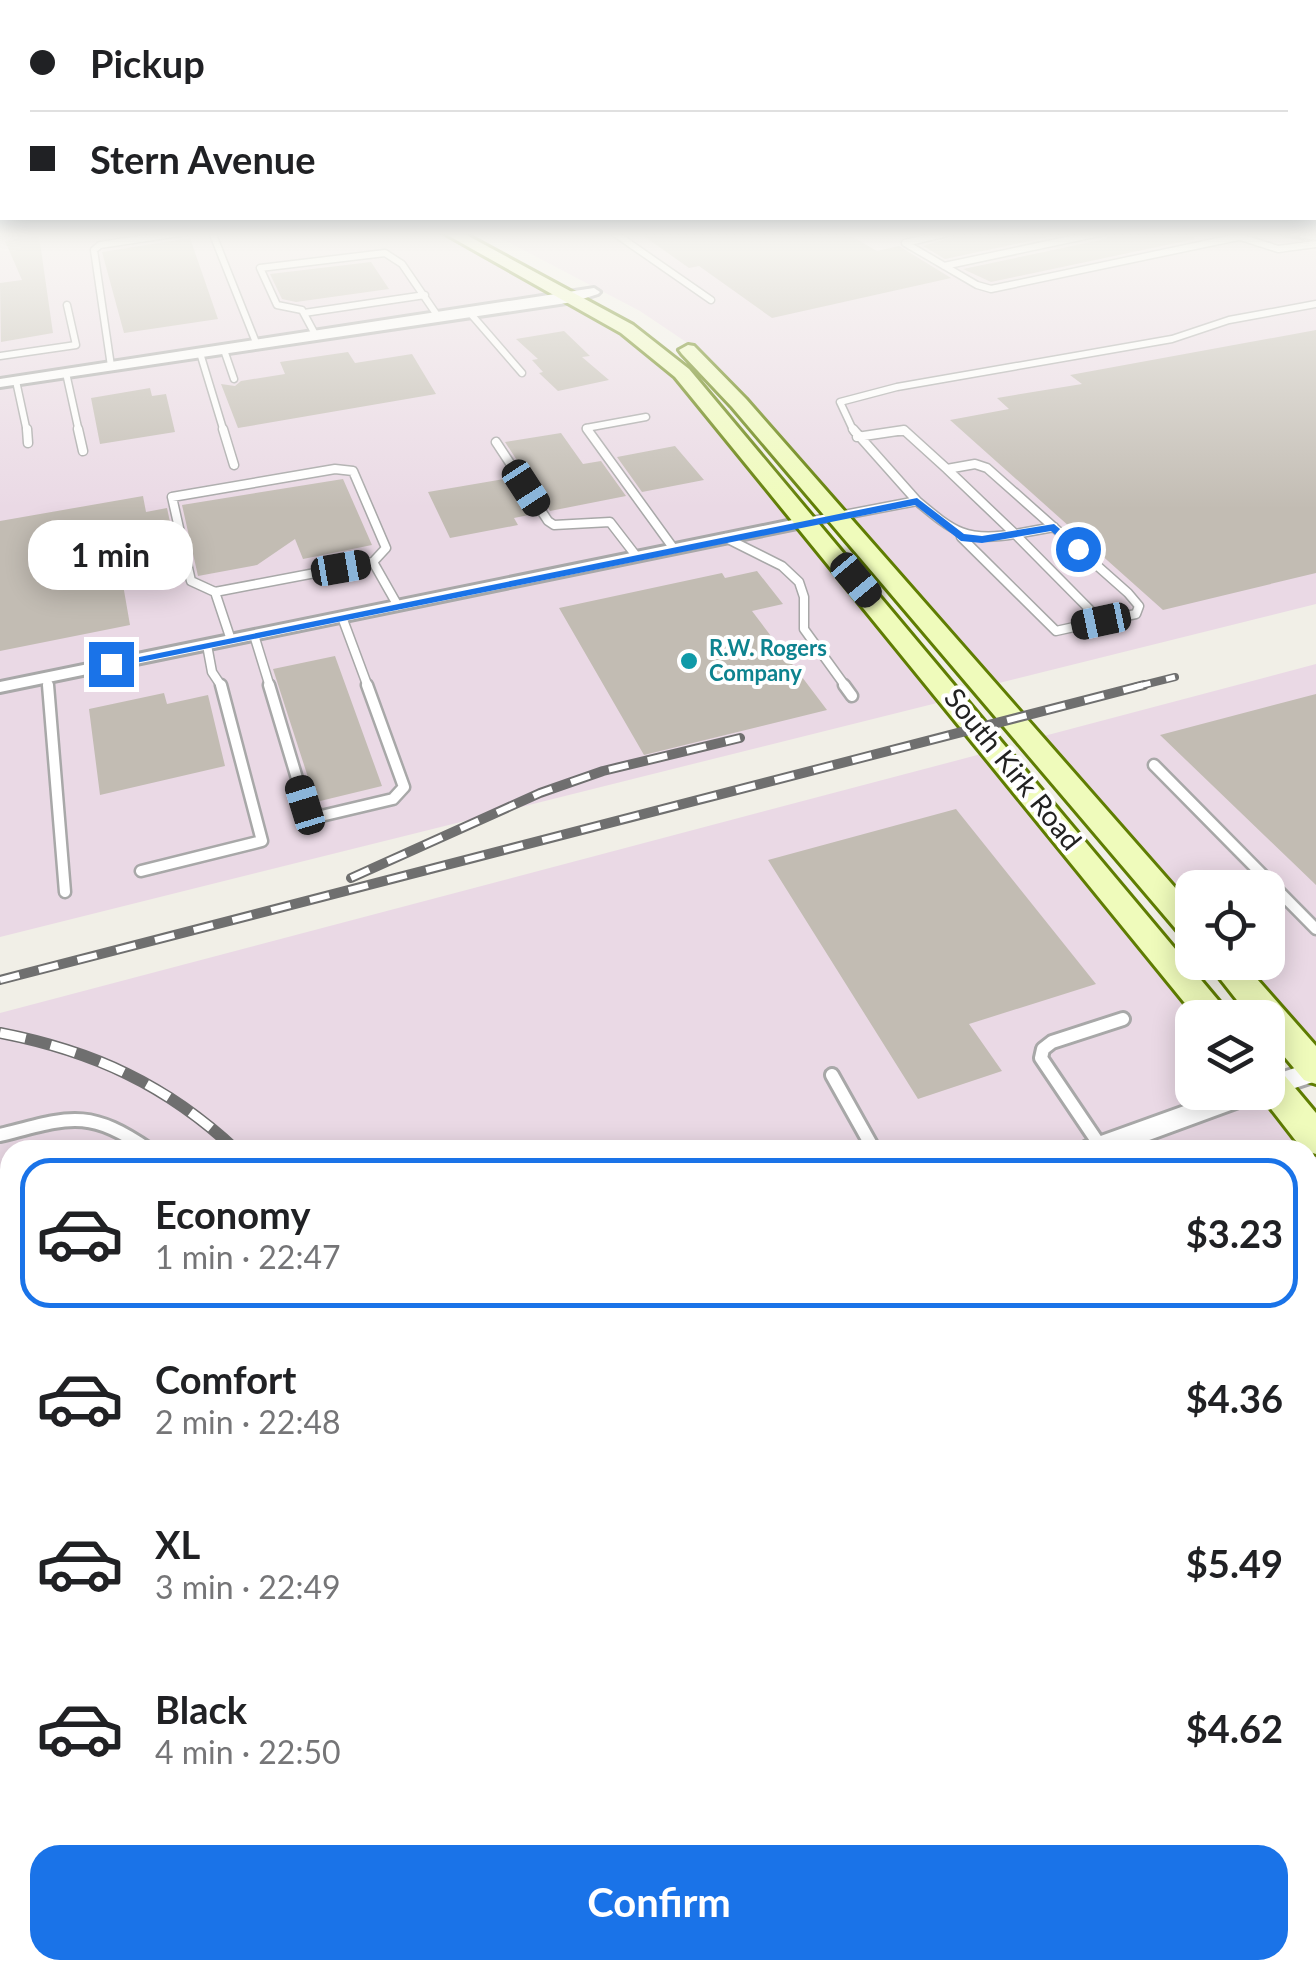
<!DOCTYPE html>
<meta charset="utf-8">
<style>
body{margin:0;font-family:Lato,sans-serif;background:#f6f6f6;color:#202124;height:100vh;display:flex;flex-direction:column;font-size:38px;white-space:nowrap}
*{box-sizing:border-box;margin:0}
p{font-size:32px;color:#757577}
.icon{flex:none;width:55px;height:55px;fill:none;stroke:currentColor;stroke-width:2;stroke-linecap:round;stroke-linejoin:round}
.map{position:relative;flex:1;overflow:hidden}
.drawer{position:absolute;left:0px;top:1140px;width:1318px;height:840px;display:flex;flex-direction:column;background:#fff;border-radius:30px 30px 0 0;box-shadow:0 5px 25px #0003}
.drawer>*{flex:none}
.top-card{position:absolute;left:0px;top:0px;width:1318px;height:220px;box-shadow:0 5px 25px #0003;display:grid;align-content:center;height:220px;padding:0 30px;background:#fff}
.buttons{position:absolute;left:1175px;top:870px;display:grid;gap:20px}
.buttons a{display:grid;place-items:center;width:110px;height:110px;border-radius:20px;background:#fff;box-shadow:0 5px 25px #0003;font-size:50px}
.end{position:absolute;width:45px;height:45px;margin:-22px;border:12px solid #1a73e8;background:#fff;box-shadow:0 0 0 5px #fff}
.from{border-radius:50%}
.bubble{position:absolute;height:70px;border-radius:30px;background:#fff;box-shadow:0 5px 25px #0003;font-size:32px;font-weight:700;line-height:70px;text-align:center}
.car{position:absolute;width:30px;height:60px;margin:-30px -15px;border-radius:12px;box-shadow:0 0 8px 2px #0007;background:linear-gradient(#222 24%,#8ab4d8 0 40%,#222 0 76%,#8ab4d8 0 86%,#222 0)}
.top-card b{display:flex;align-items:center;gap:35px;height:95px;font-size:38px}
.top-card b+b{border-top:2px solid #e0e0e0}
.top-card i{width:25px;height:25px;background:#202124}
ul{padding:18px 0 0;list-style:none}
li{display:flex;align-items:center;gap:30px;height:150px;margin:0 20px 15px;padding:0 10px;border:5px solid transparent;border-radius:30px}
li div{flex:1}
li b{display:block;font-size:38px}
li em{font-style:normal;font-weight:700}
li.current{border-color:#1a73e8}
li>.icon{width:90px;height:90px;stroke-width:1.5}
.cta{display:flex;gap:20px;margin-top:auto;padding:20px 30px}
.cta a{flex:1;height:115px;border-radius:30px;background:#1a73e8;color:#fff;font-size:40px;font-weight:700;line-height:115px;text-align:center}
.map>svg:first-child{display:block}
.industrial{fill:#ead9e5;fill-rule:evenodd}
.building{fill:#c2bcb3}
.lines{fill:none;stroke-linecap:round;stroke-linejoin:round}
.lane-far4-casing{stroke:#a8a8a8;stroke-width:9}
.lane-far3-casing{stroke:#a8a8a8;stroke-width:11}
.lane-far2-casing{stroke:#a8a8a8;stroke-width:15}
.lane-far1-casing{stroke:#a8a8a8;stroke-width:18}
.lane-casing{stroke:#a8a8a8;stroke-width:21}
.street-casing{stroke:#a8a8a8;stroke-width:6}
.secondary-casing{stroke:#5f7d02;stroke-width:6}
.lane-far4{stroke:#fff;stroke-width:6}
.lane-far3{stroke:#fff;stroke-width:8}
.lane-far2{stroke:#fff;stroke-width:10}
.lane-far1{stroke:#fff;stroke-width:12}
.lane{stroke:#fff;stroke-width:16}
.street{fill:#fff;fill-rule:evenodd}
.secondary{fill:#effbbb;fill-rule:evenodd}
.rail-far3-casing{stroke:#6f6f6f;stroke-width:8}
.rail-far2-casing{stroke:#6f6f6f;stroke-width:10}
.rail-far1-casing{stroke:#6f6f6f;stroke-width:12}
.rail-casing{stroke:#6f6f6f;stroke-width:15}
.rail-far3{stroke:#fff;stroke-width:5;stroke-dasharray:16;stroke-linecap:butt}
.rail-far2{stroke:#fff;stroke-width:6;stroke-dasharray:20;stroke-linecap:butt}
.rail-far1{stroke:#fff;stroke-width:9;stroke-dasharray:26;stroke-linecap:butt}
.rail{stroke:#fff;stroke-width:11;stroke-dasharray:34;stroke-linecap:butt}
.route{fill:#1a73e8}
.culture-dot{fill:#0f9aa8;stroke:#fff;stroke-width:4}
.labels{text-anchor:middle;stroke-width:8;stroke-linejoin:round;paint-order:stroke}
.far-culture-label{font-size:22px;font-weight:bold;fill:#0d838f;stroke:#fff;text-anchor:start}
.street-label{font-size:28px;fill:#212121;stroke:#fff}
</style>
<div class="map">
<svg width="1316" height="1980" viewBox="0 0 1316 1980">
<rect width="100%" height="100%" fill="#f1efe7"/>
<path class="industrial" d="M0 232H440L561 297 0 380Z
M489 232H1316V604L995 684 698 350 640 311Z
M568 302 654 355 689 391 945 701 0 937V386Z
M1316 664V1046L1243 963 1268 962V888H1192V905L1044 736Z
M985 753 1201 1017 1192 1018V1092L1263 1093 1316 1158V1980H0V1013ZM10 1150H1308V1970H10Z"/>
<path class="building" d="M638 232H844L877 251 899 246 951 278 772 318 699 266 689 268Z
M970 232H1073L945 259 923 246Z
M1111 232H1194L1195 239 991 282 963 269 1105 239Z
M39 236 53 333 1 342 0 283 22 280 5 241Z
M190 238 218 319 124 333 102 252Z
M371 262 389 289 296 302 282 299 270 274Z
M1316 330V573L1163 610 950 420 1009 409 997 398 1082 384 1070 375Z
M564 331 590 356 582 357 609 380 558 391 539 373 543 372 532 360 538 359 516 339Z
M348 352 355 363 412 354 436 394 238 428 221 384 235 386 241 381 285 374 280 362Z
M150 388 152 396 166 394 175 432 100 444 91 398Z
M561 433 583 464 601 461 626 496 550 511 505 442Z
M675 446 704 480 642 492 617 457Z
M510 478 534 514 514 518 518 525 450 538 428 492Z
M343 479 372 545 303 559 295 539 257 565 198 576 182 505Z
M143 496 146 512 167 508 174 540 117 550 130 625 0 651V521Z
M757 571 783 604 752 611 827 710 644 755 559 608 722 573 725 578Z
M335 656 382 786 316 802 273 669Z
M164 693 167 704 208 695 225 766 100 795 89 709Z
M1316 694V885L1160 735Z
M956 809 1096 984 969 1024 1002 1071 918 1099 768 860Z"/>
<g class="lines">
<defs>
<path id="lane-far4" d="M212 232 257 345
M613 232 711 300
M952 232 905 243 977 285 991 289 1238 237
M1234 235 1278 249 1316 244
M944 266 1104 232
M304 313 425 295
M470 313 522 373
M316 336 302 310 277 305 260 268 385 253 402 264 439 318
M224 350 234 379
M200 353 224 432
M0 356 76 345 67 305
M111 366 94 250 100 245 186 232
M66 373 79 432
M16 381 27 432
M589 432 586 428 646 417
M854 432 840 402 897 387 1172 339 1229 320 1316 304
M892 432H906"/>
<path id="lane-far3" d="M27 429 28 443
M78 429 83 451
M223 429 234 465
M587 429 674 549
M857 437 904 430 947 469 975 464 987 468 1128 593 1139 606 1136 614 1101 621 1015 534C966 542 954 532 917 501
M496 442 548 521 554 525 610 522 637 557
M947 469 1015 534 1054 527
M807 522 917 501 853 429
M961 537 1056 631 1101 621
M726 538 782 566 799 582 804 597V629L846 687
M215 592 191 581 172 497 335 469 353 471 386 548 373 562
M342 617 368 687
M254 635 270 687
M231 640 215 592 373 562 398 606
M207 645 212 672 222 687
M47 678 48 687"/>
<path id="lane-far2" d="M48 685 65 892
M269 685 305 805 321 816 393 799 404 787 367 685
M844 685 852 696
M1154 765 1316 929
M141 871 262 841 221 685"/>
<path id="lane-far1" d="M832 1075 874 1150
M0 1135C68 1118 87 1107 149 1150
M1101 1147 1041 1058 1043 1049 1052 1042 1123 1019"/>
<path id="lane" d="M1308 1629 1316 1643
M651 1970 654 1980"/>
<path id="street" d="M1282 232 1316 234V240L1283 234Z
M594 288 600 292 598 294 573 302 0 387V379Z
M807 517 812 519V525L0 692V682Z
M1316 1061V1081L1268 1097 1263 1095 1261 1099 1122 1150H1081L1084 1142 1223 1092H1268V1077Z
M10 1581V1616L0 1620V1585Z"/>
<path id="secondary" d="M442 232H461L633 325 689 369 1233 1018H1197L675 377 621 333Z
M688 345 694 346 746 399 1192 907V938L1181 935 732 407 682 354 679 350Z
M1207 962H1242L1316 1046V1084L1304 1080 1268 1037V1018H1251Z
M1268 1066 1280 1070 1316 1113V1154L1303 1150 1258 1092H1268Z"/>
</defs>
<use href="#lane-far4" class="lane-far4-casing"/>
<use href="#lane-far3" class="lane-far3-casing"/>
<use href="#lane-far2" class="lane-far2-casing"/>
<use href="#lane-far1" class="lane-far1-casing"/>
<use href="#lane" class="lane-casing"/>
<use href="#street" class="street-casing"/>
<use href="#secondary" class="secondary-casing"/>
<use href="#lane-far4" class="lane-far4"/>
<use href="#lane-far3" class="lane-far3"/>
<use href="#lane-far2" class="lane-far2"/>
<use href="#lane-far1" class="lane-far1"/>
<use href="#lane" class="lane"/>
<use href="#street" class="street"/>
<use href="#secondary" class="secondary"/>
<defs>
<path id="rail-far3" d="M1135 687 1175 677"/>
<path id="rail-far2" d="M351 878 540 793 603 771 740 738
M0 980 1144 685"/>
<path id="rail-far1" d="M0 1033C93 1051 167 1085 236 1150"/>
<path id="rail" d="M464 1970 466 1980"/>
</defs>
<use href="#rail-far3" class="rail-far3-casing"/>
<use href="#rail-far2" class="rail-far2-casing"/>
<use href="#rail-far1" class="rail-far1-casing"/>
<use href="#rail" class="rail-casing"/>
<use href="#rail-far3" class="rail-far3"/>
<use href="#rail-far2" class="rail-far2"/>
<use href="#rail-far1" class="rail-far1"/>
<use href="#rail" class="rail"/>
</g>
<linearGradient id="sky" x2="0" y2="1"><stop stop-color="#8ebde4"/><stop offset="0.46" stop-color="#f9f8f4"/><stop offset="1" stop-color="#f9f8f4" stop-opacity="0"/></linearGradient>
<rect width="1316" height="509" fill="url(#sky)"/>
<path class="route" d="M917 498 964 534 982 536 1054 524 1084 549 1074 551 1051 531 982 543 961 541 915 505 111 668 105 664Z"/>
<circle class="culture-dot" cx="689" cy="661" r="10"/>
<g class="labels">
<g class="far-culture-label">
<text x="709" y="656">R.W. Rogers<tspan x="709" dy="25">Company</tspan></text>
</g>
<g class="street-label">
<text transform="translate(1013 769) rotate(51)" y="10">South Kirk Road</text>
</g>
</g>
</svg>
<div class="buttons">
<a><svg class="icon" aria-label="locate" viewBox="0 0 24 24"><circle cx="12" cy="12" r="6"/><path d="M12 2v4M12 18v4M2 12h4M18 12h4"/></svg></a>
<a><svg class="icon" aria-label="layers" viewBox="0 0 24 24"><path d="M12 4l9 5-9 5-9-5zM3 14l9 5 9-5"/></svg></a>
</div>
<i class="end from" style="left:1078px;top:549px"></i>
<i class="end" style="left:111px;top:664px"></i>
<div class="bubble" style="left:28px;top:520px;width:165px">1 min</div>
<i class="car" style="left:526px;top:488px;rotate:147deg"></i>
<i class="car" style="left:341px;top:568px;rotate:80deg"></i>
<i class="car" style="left:856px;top:580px;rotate:140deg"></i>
<i class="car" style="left:1101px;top:621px;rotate:258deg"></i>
<i class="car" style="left:305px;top:805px;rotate:343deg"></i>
<div class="top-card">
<b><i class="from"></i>Pickup</b>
<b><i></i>Stern Avenue</b>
</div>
<section class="drawer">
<ul>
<li class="current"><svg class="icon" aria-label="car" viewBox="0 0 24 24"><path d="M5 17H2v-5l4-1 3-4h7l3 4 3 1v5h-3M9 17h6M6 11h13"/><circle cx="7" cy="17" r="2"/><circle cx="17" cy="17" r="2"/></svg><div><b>Economy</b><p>1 min · 22:47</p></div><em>$3.23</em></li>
<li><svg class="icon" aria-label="car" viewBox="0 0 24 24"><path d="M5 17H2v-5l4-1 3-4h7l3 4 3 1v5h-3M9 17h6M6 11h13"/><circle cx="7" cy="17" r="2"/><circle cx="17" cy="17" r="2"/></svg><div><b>Comfort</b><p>2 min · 22:48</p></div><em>$4.36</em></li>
<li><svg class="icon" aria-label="car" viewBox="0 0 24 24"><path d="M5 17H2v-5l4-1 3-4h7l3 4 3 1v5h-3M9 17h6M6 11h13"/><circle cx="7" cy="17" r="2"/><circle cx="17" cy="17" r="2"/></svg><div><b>XL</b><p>3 min · 22:49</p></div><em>$5.49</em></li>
<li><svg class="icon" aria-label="car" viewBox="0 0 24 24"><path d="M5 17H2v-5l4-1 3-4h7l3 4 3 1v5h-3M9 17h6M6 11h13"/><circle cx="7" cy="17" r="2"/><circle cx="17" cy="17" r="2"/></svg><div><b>Black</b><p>4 min · 22:50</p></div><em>$4.62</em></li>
</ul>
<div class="cta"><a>Confirm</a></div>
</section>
</div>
